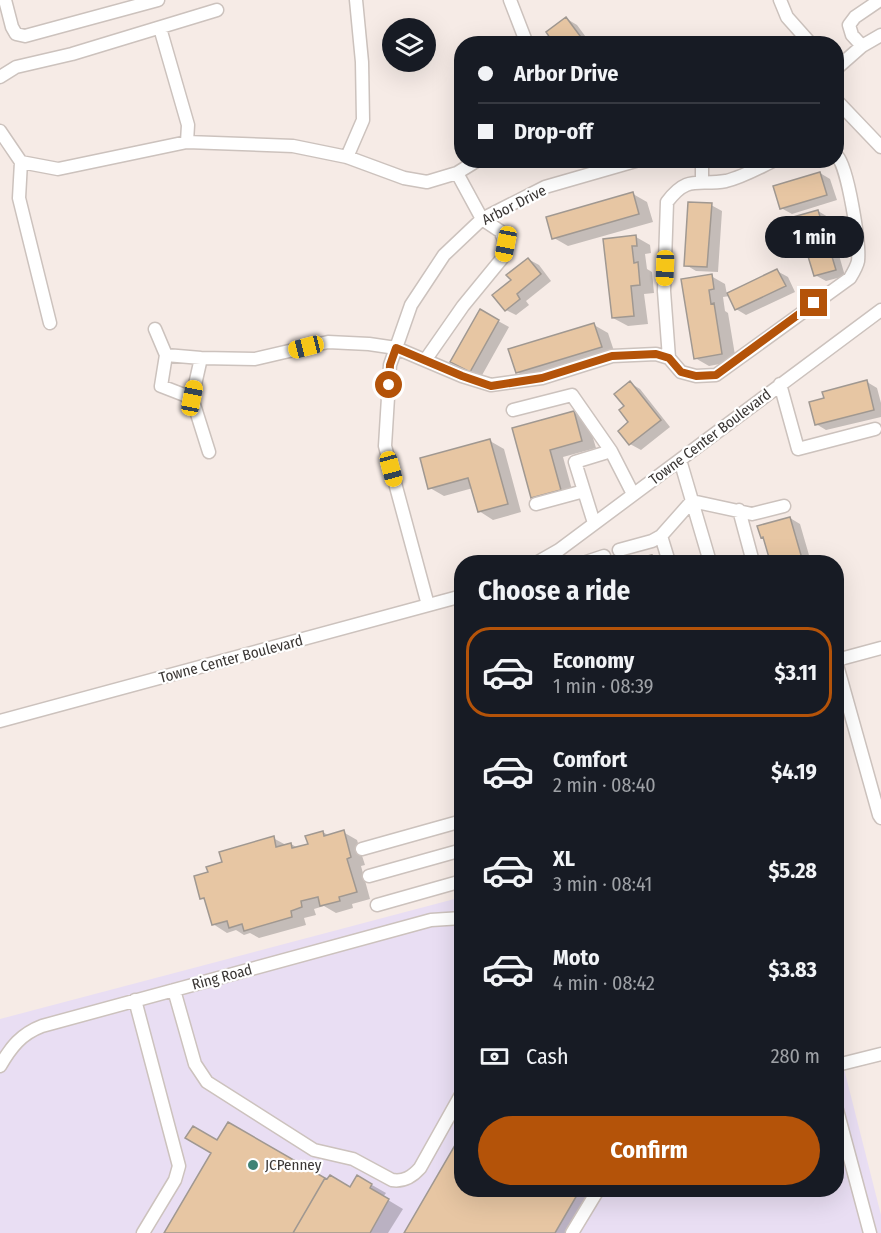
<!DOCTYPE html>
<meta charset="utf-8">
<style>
body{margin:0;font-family:"Fira Sans Condensed",sans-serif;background:#242831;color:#f1f3f6;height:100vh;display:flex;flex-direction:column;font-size:22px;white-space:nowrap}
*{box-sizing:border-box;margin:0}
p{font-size:20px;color:#9ea1a6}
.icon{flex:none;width:33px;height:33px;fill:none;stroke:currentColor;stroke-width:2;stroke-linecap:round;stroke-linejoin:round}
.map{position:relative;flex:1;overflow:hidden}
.sheet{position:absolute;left:454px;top:555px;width:390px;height:642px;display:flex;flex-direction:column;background:#171b24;border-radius:24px;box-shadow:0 6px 24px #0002}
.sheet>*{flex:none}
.banner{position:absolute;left:454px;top:36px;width:390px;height:132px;border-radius:24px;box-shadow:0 6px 24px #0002;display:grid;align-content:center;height:132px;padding:0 24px;background:#171b24}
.buttons{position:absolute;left:382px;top:18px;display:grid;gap:12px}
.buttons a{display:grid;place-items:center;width:54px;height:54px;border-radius:50%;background:#171b24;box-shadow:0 6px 24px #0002;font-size:30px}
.end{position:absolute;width:27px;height:27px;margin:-14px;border:8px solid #b45309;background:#fff;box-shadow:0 0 0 3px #fff}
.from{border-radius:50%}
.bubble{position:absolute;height:42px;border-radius:21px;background:#171b24;box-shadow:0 6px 24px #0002;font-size:20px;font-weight:700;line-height:42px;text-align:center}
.car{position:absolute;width:18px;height:36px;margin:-18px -9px;border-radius:8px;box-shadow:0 0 4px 2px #0007;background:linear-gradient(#f5c518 24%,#345 0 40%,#f5c518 0 76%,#345 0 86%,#f5c518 0)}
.banner b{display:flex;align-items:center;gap:21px;height:57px;font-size:22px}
.banner b+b{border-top:2px solid #363941}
.banner i{width:15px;height:15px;background:#f1f3f6}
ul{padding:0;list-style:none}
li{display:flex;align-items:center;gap:18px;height:90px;margin:0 12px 9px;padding:0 12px;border:3px solid transparent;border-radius:24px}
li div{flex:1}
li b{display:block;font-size:22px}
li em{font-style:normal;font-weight:700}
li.on{border-color:#b45309}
li>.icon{width:54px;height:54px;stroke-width:1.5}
h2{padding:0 24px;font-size:27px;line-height:72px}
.pay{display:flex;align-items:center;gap:15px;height:66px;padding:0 24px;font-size:22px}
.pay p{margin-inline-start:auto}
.action{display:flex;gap:12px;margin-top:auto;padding:12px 24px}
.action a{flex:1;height:69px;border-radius:36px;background:#b45309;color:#fff;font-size:24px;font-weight:700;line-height:69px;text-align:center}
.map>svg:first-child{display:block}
.commercial{fill:#e9def3}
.shadow{fill:#0003}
.building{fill:#e7c6a3;stroke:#a09891;stroke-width:1.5}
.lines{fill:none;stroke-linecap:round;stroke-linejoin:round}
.minor-casing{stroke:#ccc2bd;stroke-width:15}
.minor{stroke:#fff;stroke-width:12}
.route{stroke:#b45309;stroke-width:8}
.poi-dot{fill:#3f8275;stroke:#fff;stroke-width:2}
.labels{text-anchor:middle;stroke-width:4.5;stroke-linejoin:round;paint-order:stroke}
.street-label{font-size:15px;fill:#3a3634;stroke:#fff}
.poi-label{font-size:15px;fill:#3a3634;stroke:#fff;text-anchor:start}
</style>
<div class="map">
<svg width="881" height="1233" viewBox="0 0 881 1233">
<rect width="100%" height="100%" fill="#f6ebe6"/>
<path class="commercial" d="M462 897V1190H837V1041L881 1215V1233H0V1019Z"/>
<path class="shadow" d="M567 19 577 25 591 44H556Z
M820 173 830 179 837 200 792 214 781 208Z
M633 194 647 202 653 222 568 246 554 238Z
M711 205 722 211 718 272 696 271 686 265Z
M818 211 828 217 845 276 826 281 815 275 805 242 802 240Z
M636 237 650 245 651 253 645 254 647 269 652 272 654 293 644 294 648 324 628 326 613 318 605 240Z
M528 259 539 265 551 281 526 301 529 305 516 315 506 310 513 280Z
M777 271 788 277 795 292 746 315 736 309 730 296 723 297 725 311 728 313 736 361 709 366 695 358 711 276 725 284 727 295Z
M480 311 509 327 481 377 452 361Z
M594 325 608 333 615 354 531 380 517 372Z
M867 382 877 388 881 403V417L826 430 816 424Z
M630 383 640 389 670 427 641 450 630 444 620 431 631 422Z
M574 412 588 421 596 448 563 457 574 497 547 505 532 497 513 429Z
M490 441 504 449 521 512 493 520 479 511 473 488 444 496 430 488Z
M790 518 800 524 811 562H772L765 539 762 537Z
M651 556 662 562H628Z
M323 832 329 836 343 832 357 840 365 865 361 866 370 899 352 904 353 908 336 913 324 906 314 909 316 915 304 918 306 925 259 938 250 933 244 935 236 930 227 933 213 924 207 901 201 898 209 873 273 838 286 845 291 844 298 848 309 845Z
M462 1136V1190H599L574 1233H406Z
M218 1142 351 1189 358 1177 386 1193 383 1197 403 1209 388 1233H165Z"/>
<path class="building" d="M566 17 586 44H554L546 32Z
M820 172 827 195 780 209 773 186Z
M633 192 639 214 552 239 546 217Z
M688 202 712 203 707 267 684 266Z
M818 210 836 270 814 276 803 240 800 241 793 217Z
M636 235 637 246H632L634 263 638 262 640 285 631 286 634 316 612 318 603 239Z
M528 258 541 274 517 294 520 299 505 311 492 295 511 280 506 275Z
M777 269 786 286 735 310 727 293Z
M712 274 714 289 709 290 711 304 714 303 722 354 694 359 681 279Z
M480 309 499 320 470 372 450 362Z
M594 323 602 347 516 373 508 349Z
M867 380 874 410 815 425 809 402 824 398 822 392Z
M630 381 661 420 629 445 618 431 628 422 619 410 624 406 614 394Z
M574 411 582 441 550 450 561 490 531 498 512 428Z
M490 439 508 504 478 512 468 478 428 489 420 458Z
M790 517 803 562H767L770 561 763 537 761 538 757 526Z
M652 555 654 562H622Z
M344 830 351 857 347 859 357 892 339 897 340 901 320 906 318 897 301 901 302 907 291 911 292 917 244 931 242 924 229 928 227 921 212 925 204 898 200 899 194 876 208 872 206 867 222 862 219 852 274 836 276 847 291 843 292 848 308 844 305 836 323 831 324 836Z
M228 1122 325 1178 293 1233H164L211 1153 185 1138 193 1126 217 1140Z
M462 1133V1190H580L555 1233H404Z
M330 1175 350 1187 357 1175 372 1184 370 1188 389 1199 370 1233H293L325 1178 327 1179Z"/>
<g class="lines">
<defs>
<path id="minor" d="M5 0 12 27 16 34 25 36 158 0
M510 0 527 44
M780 0 787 17 811 44
M160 28 188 125 187 142
M862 46 852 35 849 25 855 17 880 0
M837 68 862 46 881 35
M0 77 16 67 72 54 217 10
M837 101 881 147
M0 131 21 162 19 198 50 323
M347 157 363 120 362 62 356 0
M21 162 58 169 187 142 293 146 347 157 404 178 427 182 457 173 478 160
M702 182V160
M155 329 166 355 201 358 255 359 328 342 369 344 396 348 462 376 491 385 542 378 612 356 656 354 669 358 681 372 696 376 716 375 850 278C853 273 857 266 858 261 860 244 848 167 837 156
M166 355 161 386 192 398 201 358
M669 358 664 291 667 202C688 174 698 186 726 181 743 177 760 167 775 160
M426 359 463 306 504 256 506 244 500 231 482 219 457 173
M780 384 798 449 875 429
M192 398 209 452
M513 410 572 395 611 451 633 494
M680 460 710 562
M584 491 575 462 611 451
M536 504 584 491 594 523
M739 510 753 562
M661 536 692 501 752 514 784 506
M619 550 652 541 661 536 669 562
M538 562 559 550 881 310
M586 562 604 556
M428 605 385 446 390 365 411 305 444 255 482 219 545 187 639 160
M881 648 844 658 838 660 837 665 879 815 881 818
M0 721 462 596
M362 849 462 821
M369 876 462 850
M377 905 462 881
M174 990 195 1064 207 1082 314 1150 353 1159 392 1180C404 1182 412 1177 420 1168L462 1093
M135 1000 179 1166 175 1180 143 1233
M837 1065 881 1054
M0 1066C11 1047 21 1034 42 1026L431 920 462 918
M837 1110 870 1233
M572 1233 598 1190"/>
</defs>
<use href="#minor" class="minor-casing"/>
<use href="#minor" class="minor"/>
</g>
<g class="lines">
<path class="route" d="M389 385 390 365 396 348 462 376 491 386 542 378 612 356 656 354 669 358 681 372 696 376 716 375 814 303"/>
</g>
<circle class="poi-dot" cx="253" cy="1165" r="6"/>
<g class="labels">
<g class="street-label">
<text transform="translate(514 205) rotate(-27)" y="5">Arbor Drive</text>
<text transform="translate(710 437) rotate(-37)" y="5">Towne Center Boulevard</text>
<text transform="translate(231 659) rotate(-15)" y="5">Towne Center Boulevard</text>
<text transform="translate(222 977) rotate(-15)" y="5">Ring Road</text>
</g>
<g class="poi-label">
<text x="265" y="1170">JCPenney</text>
</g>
</g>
</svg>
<div class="buttons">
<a><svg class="icon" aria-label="layers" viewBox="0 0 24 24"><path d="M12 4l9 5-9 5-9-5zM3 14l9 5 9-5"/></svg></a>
</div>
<i class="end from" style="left:389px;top:385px"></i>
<i class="end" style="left:814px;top:303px"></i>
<div class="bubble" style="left:765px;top:216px;width:99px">1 min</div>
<i class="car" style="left:506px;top:244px;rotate:191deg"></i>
<i class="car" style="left:665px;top:268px;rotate:182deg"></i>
<i class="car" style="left:306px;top:347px;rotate:256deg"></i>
<i class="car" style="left:192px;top:398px;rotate:11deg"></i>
<i class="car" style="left:391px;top:469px;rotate:165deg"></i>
<div class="banner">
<b><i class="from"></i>Arbor Drive</b>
<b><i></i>Drop-off</b>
</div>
<section class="sheet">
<h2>Choose a ride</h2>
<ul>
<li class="on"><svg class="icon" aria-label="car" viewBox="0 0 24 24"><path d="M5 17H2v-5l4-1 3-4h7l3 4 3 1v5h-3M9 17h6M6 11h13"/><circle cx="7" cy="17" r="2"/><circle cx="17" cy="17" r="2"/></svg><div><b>Economy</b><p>1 min · 08:39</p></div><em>$3.11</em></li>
<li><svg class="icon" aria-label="car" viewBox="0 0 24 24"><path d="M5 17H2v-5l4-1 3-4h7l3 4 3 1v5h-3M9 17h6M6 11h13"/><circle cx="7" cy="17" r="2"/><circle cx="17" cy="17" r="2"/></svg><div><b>Comfort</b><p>2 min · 08:40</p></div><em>$4.19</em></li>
<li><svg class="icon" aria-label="car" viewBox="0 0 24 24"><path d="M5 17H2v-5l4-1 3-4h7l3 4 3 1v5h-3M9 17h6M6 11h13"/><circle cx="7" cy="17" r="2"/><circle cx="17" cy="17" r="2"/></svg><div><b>XL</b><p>3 min · 08:41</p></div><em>$5.28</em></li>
<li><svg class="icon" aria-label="car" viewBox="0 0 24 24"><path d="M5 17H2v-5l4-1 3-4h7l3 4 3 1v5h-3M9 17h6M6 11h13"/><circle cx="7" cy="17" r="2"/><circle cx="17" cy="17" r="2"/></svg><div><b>Moto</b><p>4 min · 08:42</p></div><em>$3.83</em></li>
</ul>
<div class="pay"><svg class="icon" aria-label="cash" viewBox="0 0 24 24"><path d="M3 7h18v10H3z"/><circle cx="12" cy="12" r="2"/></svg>Cash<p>280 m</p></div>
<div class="action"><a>Confirm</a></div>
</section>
</div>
